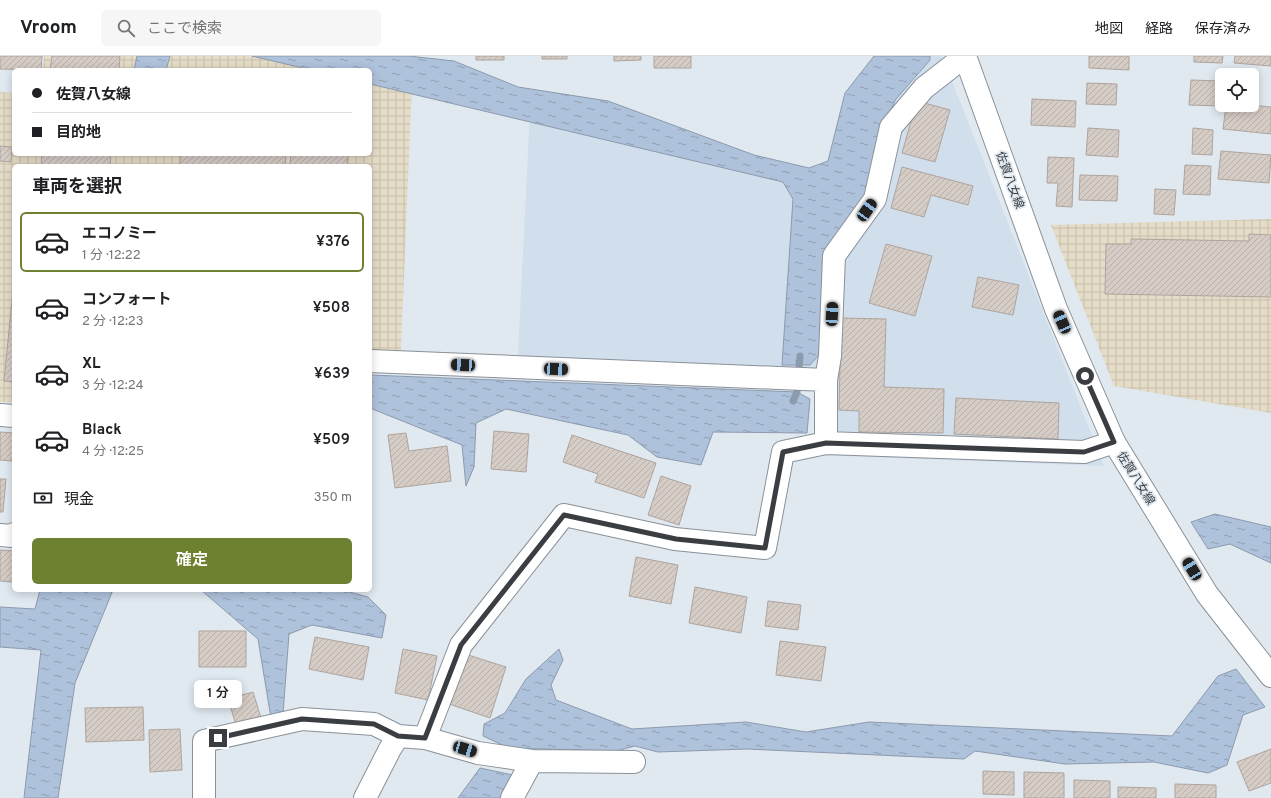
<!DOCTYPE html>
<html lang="ja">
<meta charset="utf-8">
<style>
body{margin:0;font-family:Overpass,"Noto Sans JP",sans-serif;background:#f6f6f6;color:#202124;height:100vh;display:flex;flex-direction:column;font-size:15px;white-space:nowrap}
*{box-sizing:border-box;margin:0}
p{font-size:13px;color:#757577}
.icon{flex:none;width:22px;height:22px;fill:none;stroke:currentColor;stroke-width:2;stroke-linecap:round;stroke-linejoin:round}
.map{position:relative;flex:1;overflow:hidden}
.panel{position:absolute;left:12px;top:108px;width:360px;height:428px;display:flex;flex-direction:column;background:#fff;border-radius:6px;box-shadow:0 2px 10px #0003}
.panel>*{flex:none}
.hud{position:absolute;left:12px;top:12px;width:360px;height:88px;border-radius:6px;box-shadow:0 2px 10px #0003;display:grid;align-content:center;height:88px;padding:0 20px;background:#fff}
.controls{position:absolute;left:1215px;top:12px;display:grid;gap:8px}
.controls a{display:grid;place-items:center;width:44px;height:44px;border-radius:6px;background:#fff;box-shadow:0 2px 10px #0003;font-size:20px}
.end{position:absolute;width:18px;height:18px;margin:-9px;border:5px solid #3a3d41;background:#fff;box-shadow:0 0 0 2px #fff}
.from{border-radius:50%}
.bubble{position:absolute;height:28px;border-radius:6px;background:#fff;box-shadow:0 2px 10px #0003;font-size:13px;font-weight:600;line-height:28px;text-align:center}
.car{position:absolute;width:12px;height:24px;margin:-12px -6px;border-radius:5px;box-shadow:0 0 3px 1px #0007;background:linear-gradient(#222 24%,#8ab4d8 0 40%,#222 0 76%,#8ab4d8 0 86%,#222 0)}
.hud b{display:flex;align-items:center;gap:14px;height:38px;font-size:15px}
.hud b+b{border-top:1px solid #e0e0e0}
.hud i{width:10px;height:10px;background:#202124}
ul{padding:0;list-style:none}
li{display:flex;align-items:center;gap:12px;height:60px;margin:0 8px 6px;padding:0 12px;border:2px solid transparent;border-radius:6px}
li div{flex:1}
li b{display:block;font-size:15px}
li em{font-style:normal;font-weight:600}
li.on{border-color:#6d8131}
li>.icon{width:36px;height:36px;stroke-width:1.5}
h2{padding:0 20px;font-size:18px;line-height:48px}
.pay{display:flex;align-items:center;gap:10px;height:44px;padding:0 20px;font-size:15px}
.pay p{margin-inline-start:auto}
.button{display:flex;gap:8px;margin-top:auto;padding:8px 20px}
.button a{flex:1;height:46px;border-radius:6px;background:#6d8131;color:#fff;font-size:16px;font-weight:600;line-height:46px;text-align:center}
header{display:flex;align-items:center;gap:24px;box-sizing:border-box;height:56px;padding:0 20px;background:#fff;border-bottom:1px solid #e0e0e0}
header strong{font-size:19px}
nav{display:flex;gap:22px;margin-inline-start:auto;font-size:14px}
.search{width:280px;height:36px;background:#f6f6f6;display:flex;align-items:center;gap:10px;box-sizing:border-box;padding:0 14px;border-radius:6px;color:#757577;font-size:15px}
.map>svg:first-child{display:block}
.built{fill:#d1deec}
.industrial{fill:url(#industrial-grid)}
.water{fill:url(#water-ripples);stroke:#8c9aad}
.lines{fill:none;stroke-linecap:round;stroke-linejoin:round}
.stream{stroke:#8c9aad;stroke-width:7}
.building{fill:url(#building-hatch);stroke:#aea49e}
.minor-casing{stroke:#8a9198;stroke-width:24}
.major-casing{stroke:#8a9198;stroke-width:24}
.minor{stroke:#fff;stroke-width:22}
.major{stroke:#fff;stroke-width:22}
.route{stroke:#3a3d41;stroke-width:5}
.labels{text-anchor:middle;stroke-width:3.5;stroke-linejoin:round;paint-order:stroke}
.street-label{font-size:12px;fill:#3a3d41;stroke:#e0e8f0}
</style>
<header>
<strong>Vroom</strong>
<div class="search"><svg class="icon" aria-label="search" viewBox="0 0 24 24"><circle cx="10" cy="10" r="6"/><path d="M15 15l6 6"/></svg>ここで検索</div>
<nav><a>地図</a><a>経路</a><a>保存済み</a></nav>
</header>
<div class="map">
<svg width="1271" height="742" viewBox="0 0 1271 742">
<defs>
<pattern id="industrial-grid" width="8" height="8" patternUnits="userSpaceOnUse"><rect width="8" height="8" fill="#e5dcc7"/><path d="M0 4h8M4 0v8" fill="none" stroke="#c5beac"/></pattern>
<pattern id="water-ripples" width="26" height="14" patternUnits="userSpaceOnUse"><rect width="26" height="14" fill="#afc2db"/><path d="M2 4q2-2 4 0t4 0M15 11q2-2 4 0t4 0" fill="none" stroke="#8f9fb3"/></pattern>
<pattern id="building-hatch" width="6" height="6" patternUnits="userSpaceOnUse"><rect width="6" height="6" fill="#d6ccc6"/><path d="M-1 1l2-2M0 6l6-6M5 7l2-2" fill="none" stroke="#b8b0ab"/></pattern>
</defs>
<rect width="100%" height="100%" fill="#e0e8f0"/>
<path class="built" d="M924 0H942L1104 410 816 399 817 333 517 320 530 56 838 130Z"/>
<path class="industrial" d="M44 0H289L356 14H43Z
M370 17 412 26 400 315 370 314V110H14V346H0V36L14 37V98H370Z
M1271 163V357L1114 330 1051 169Z"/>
<path class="water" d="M137 0H170L166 14H134Z
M252 0H409L454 5 518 31 608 45 754 99 809 112 828 105 845 37 874 0H930V4L896 43 881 73 866 136 824 198 819 299 810 309H782L793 143 783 126 370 28V14H311Z
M370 319 797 336 810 343 807 377 713 376 701 409 657 401 628 379 506 353 476 367 474 411 466 430 462 389 370 352Z
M1215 458 1271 471V507L1230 488 1208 493 1191 466Z
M40 534H113L75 627 58 742H24L41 594 0 591V551L35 553Z
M201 534H342L368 541 386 559 382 582 312 569 289 578 283 658 271 662 258 583Z
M559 593 563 604 551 629 556 644 632 673 746 666 806 676 869 666 1172 680 1218 620 1236 613 1265 651 1243 659 1227 709 1208 717 1154 706 1065 708 975 695 964 703 747 693 658 696 635 690 616 695 509 692 483 680 484 668 505 657 526 623Z
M480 712 513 719 500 742H458Z"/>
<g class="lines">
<path class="stream" d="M793 345 797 336 800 300"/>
</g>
<path class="building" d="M0 0H42L41 14 0 13Z
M52 0H120L119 14H50Z
M476 0H504V4H476Z
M542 0H567V3H542Z
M614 0H641V4L614 5Z
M654 0H691V12H654Z
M1089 0H1129V14L1089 12Z
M1194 0H1223L1222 7 1194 6Z
M1235 0H1271V10L1234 7Z
M1191 24 1220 25 1219 50 1189 49Z
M1087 27 1117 28 1116 49 1086 48Z
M1032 43 1076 45 1075 71 1031 69Z
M924 47 950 54 935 106 902 97 912 62Z
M1226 49H1249L1271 51V78L1223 73Z
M1088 72 1119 74 1118 101 1086 99Z
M1193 72 1213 74 1212 99 1192 98Z
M0 90 12 91 11 106 0 105Z
M1221 95 1271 99 1269 127 1218 123Z
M42 98H111L110 110H88L71 108V110H41Z
M180 98H286L285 110H180Z
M291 98H348L347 110H290Z
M1048 101 1074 102 1072 151 1056 150 1058 127H1047Z
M1185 109 1211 110 1210 139 1183 138Z
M902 111 973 130 968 149 931 139 924 161 891 152Z
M1080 119 1118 120 1117 145 1079 144Z
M1155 133 1176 134 1174 159 1154 158Z
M1249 178 1271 179V241L1105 238 1106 188H1131V183L1249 185Z
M886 188 932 200 915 260 869 247Z
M978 221 1019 229 1013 259 972 251Z
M14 224V326L4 325Z
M841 262 886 263 884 331 944 333 943 377 859 376V355L839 354Z
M956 342 1059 347 1058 383 954 378Z
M494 375 529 378 526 416 491 413Z
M0 376 14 377 12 405 0 404Z
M406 377 409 395 447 390 451 425 395 432 388 379Z
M572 379 656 407 644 442 595 426 598 418 563 406Z
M661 420 691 430 679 469 648 459Z
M0 423H6L3 456H0Z
M0 494 14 495 13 526 0 525Z
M636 501 678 509 671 548 629 540Z
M695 531 747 541 741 577 689 567Z
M768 545 801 549 798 574 765 570Z
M199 575H246V611H199Z
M315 581 369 591 363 624 309 613Z
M780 585 826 591 821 625 776 619Z
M403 593 437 600 428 644 395 637Z
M465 598 506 611 490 662 449 648Z
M253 636 261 662 236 669 228 643Z
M143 651 144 684 86 686 85 652Z
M180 673 182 714 150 716 149 674Z
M1271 693V727L1249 735 1237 706Z
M983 715 1014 716V739L983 738Z
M1024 716 1064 717V742H1024Z
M1074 724 1110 725V742H1074Z
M1175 728 1216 729V742H1175Z
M1118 731 1156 732V742H1118Z"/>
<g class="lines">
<defs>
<path id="minor" d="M370 305 826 324V387L1084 396 1114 386
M826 324 830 300 834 200 875 143 891 71 924 32 965 0
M0 359 14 360
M0 479 12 480 14 478
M425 682 478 697 532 705 634 706
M204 742V685L302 663 374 668 398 680 425 682 461 589 564 459 675 483 765 492 783 396 826 387
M365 742 390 693 398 680
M512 742 532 705"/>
<path id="major" d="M965 0 1056 253 1114 386 1207 538 1271 620"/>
</defs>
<use href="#minor" class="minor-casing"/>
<use href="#major" class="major-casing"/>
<use href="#minor" class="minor"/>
<use href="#major" class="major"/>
</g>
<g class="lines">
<path class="route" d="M218 682 302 663 374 668 398 680 425 682 461 589 564 459 676 483 765 492 783 396 826 387 1084 396 1114 386 1085 320"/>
</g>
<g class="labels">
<g class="street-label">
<text transform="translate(1010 124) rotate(70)" y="4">佐賀八女線</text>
<text transform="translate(1136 422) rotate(58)" y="4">佐賀八女線</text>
</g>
</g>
</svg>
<div class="controls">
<a><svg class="icon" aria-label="locate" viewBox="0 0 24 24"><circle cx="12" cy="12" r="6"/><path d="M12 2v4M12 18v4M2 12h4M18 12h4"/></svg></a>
</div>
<i class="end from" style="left:1085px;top:320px"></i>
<i class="end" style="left:218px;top:682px"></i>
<div class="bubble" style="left:194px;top:624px;width:48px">1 分</div>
<i class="car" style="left:867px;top:154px;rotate:35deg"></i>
<i class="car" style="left:832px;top:258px;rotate:3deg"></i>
<i class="car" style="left:1062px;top:266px;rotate:336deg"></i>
<i class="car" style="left:463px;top:309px;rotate:273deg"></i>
<i class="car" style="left:556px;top:313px;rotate:93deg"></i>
<i class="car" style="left:1192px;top:513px;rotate:329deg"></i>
<i class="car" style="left:465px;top:693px;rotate:106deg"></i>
<div class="hud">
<b><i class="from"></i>佐賀八女線</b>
<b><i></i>目的地</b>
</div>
<section class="panel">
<h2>車両を選択</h2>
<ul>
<li class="on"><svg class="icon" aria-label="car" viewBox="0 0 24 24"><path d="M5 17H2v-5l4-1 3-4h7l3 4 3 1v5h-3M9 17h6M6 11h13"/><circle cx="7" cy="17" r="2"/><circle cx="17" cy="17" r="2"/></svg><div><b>エコノミー</b><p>1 分 · 12:22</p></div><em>¥376</em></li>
<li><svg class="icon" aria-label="car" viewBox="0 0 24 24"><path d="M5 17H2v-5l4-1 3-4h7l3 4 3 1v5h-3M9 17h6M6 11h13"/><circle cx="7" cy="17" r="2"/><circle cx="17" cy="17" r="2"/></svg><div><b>コンフォート</b><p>2 分 · 12:23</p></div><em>¥508</em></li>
<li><svg class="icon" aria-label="car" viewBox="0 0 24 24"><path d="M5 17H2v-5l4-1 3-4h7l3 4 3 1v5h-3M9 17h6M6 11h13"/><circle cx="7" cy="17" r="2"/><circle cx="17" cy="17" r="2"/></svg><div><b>XL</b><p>3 分 · 12:24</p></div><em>¥639</em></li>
<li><svg class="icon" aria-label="car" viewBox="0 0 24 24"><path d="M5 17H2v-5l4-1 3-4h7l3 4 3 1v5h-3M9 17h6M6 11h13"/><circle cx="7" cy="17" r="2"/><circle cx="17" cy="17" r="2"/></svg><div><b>Black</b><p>4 分 · 12:25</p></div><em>¥509</em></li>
</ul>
<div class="pay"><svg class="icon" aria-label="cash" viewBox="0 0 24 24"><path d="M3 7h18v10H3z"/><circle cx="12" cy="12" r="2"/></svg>現金<p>350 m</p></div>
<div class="button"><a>確定</a></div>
</section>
</div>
